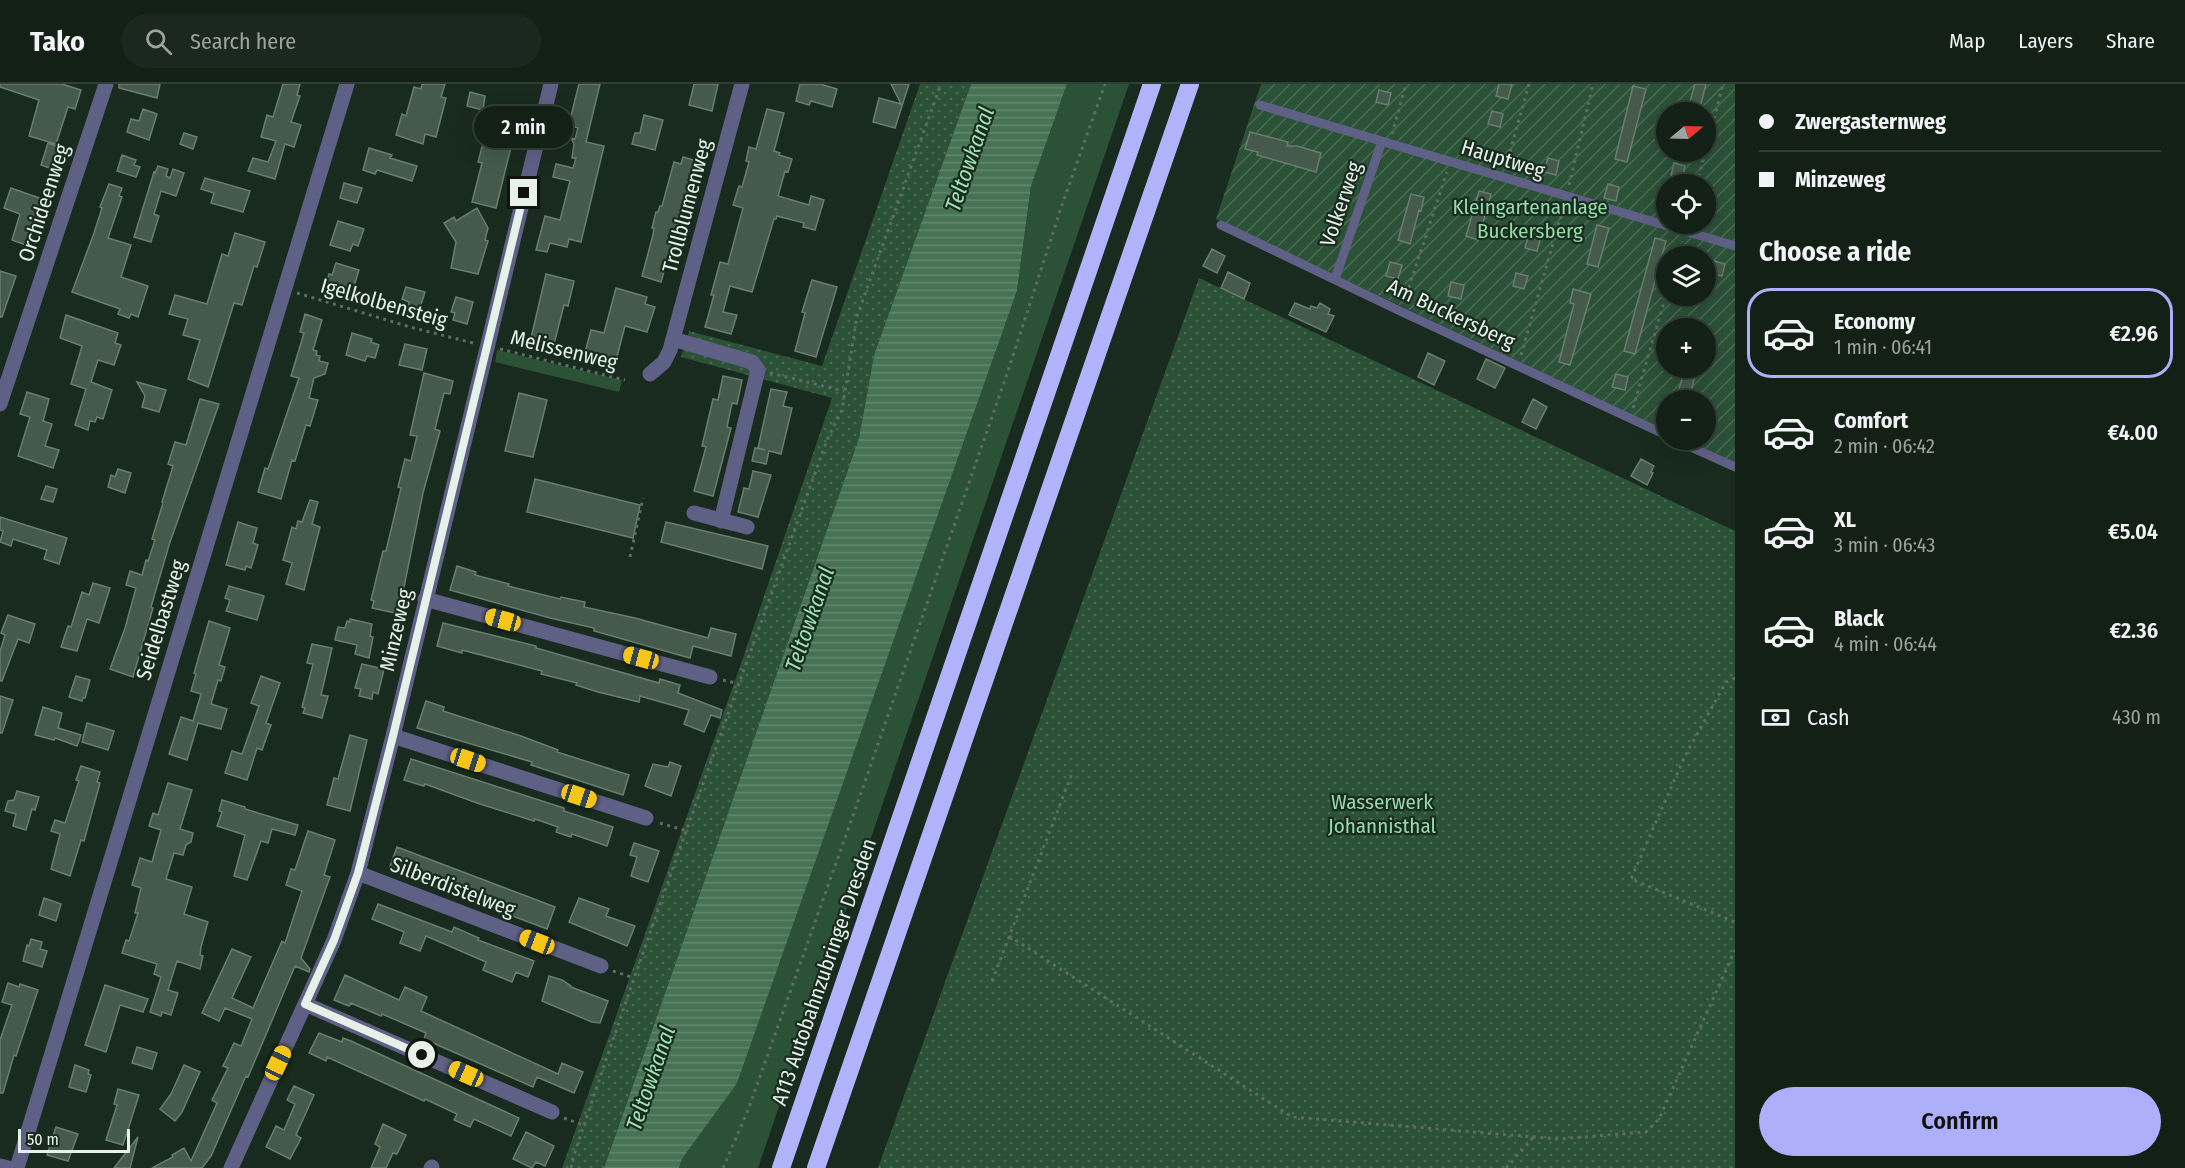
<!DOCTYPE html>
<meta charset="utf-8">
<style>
body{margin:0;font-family:"Fira Sans Condensed",sans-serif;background:#1b281f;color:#f1f3f6;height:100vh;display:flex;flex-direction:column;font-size:22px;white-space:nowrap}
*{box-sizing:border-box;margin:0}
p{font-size:20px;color:#9ca3a1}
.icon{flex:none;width:33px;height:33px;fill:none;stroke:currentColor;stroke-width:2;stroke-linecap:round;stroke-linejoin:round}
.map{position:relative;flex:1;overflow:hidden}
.sheet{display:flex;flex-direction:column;background:#122016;width:450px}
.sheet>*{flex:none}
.hud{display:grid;align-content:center;height:132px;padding:0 24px;background:#122016}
.needle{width:39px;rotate:71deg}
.tools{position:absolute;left:1656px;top:18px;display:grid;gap:12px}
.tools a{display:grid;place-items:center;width:60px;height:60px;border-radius:50%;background:#122016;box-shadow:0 6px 24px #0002,0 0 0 2px #313e35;font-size:30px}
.scale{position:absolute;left:18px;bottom:15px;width:112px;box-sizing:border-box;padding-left:6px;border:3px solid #e6f2e9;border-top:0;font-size:16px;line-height:21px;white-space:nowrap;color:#e6f2e9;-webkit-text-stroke:4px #182b1e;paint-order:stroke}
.end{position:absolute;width:27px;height:27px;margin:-14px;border:8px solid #e6f2e9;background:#111;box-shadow:0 0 0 3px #111}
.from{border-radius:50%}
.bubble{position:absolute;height:42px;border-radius:21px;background:#122016;box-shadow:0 6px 24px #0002,0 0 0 2px #313e35;font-size:20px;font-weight:600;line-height:42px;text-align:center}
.car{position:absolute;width:18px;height:36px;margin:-18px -9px;border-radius:8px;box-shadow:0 0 4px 2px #0007;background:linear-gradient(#f5c518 24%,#345 0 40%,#f5c518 0 76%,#345 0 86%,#f5c518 0)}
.hud b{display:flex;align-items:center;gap:21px;height:57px;font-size:22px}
.hud b+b{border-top:2px solid #313e35}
.hud i{width:15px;height:15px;background:#f1f3f6}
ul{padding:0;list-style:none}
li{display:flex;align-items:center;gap:18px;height:90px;margin:0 12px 9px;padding:0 12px;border:3px solid transparent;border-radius:24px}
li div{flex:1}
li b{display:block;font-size:22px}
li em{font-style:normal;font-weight:600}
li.selected{border-color:#adaffb}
li>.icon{width:54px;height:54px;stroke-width:1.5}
h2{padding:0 24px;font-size:27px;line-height:72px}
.pay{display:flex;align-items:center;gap:15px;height:66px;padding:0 24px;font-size:22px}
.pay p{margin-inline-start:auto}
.button{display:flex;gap:12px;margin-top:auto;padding:12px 24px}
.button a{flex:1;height:69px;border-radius:36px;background:#adaffb;color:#111;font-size:24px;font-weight:600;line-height:69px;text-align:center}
header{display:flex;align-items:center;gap:36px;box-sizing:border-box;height:84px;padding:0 30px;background:#122016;border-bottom:2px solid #313e35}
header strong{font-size:28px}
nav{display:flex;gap:33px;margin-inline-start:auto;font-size:21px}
.search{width:420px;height:54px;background:#1b281f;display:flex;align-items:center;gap:15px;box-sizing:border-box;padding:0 21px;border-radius:33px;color:#9ca3a1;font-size:22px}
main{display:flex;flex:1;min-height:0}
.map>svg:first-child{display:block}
.grass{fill:#2b5137}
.park{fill:url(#park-dots)}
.garden{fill:url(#garden-furrows);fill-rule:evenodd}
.water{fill:url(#water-rules)}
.building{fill:#455a4b;stroke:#687e6e;stroke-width:1.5}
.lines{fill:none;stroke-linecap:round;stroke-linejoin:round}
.path{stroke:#5d6d62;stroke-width:3;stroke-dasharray:3 4.5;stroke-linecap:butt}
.service{stroke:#5f6085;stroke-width:9}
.minor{stroke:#5f6085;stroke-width:15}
.motorway{stroke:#b1b3fc;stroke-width:18}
.route{stroke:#e6f2e9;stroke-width:8}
.labels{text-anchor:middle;stroke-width:4.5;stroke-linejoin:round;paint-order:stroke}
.street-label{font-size:21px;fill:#e6f2e9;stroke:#182b1e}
.park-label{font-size:21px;fill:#94dba9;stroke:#182b1e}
.water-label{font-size:22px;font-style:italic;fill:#9de4b2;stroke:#182b1e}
</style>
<header>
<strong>Tako</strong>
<div class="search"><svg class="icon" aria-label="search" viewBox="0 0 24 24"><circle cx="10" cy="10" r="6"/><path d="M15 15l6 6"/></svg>Search here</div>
<nav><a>Map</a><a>Layers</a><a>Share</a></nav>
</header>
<main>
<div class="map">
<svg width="1735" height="1084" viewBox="0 0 1735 1084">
<defs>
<pattern id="park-dots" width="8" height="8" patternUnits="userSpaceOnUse" patternTransform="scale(1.5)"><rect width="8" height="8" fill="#2b5137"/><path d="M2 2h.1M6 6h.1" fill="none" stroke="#4a6a54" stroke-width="1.8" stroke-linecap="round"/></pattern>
<pattern id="garden-furrows" width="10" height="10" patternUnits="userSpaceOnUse" patternTransform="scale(1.5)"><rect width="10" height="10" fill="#2b5137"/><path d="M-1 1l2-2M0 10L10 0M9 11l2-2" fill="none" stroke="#4a6a54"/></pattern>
<pattern id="water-rules" width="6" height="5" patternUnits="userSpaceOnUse" patternTransform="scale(1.5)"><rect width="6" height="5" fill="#477354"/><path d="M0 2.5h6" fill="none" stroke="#62876d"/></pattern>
</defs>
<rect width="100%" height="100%" fill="#182b1e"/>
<path class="grass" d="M1067 0H1129L758 1084H679L682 1075 737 998 1017 207 1031 102Z
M497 266 622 296 619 308 495 278Z"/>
<path class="park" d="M920 0H971L874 271 859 354 604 1084H562L737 591 832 314 681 273 689 247 822 282Z
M1199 194 1735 447V1084H878Z"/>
<path class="garden" d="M1261 0H1735V379L1685 356H1706V316H1666V347L1216 135ZM1666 28H1706V68H1666ZM1666 100H1706V140H1666ZM1666 172H1706V212H1666ZM1666 244H1706V284H1666Z"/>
<path class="water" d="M971 0H1067L1031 102 1017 207 737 999 682 1075 679 1084H604L859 354 874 271Z"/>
<path class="building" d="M0 0H62L81 6 75 25 68 23 56 60 29 52 39 16 0 3Z
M119 0H160L157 14 119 4Z
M283 0H300L297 11 300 12 291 38 301 41 294 63 285 60 275 95 248 87 253 74 268 78 276 57 261 53 267 31 273 33Z
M422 0H445L441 13 446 14 436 53 425 50 423 60 396 51 402 30 406 32 414 3 421 5Z
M579 0H600L586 58 604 62 581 158 569 155 567 163 550 159 547 168 536 166 545 132 560 136 570 97 553 93 556 80 573 84 576 74H572L574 60 571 54 575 55 578 44 572 42 573 36H570Z
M694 0H718L712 27 689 21Z
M800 0H820L837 5 832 23 811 17 809 21 796 17Z
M891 0H909L895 44 873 38 879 14 901 20Z
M1499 0H1512L1508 15 1496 12Z
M1695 0H1706L1699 28H1687Z
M1633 2 1646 5 1627 78 1615 75Z
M1379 6 1391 9 1388 21 1376 18Z
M470 8 485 12 483 26 467 22Z
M143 25 157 30 149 56 127 48 131 35 139 37Z
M767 25 784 29 774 67 780 69 779 71 792 75 788 88 785 87 778 112 809 121 811 112 824 116 815 146 803 143 804 139 777 132 776 135H774L752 208 730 202 723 228 737 231 731 250 705 243 714 211H711L720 178 728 180 743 124 733 121 739 102 742 103 749 78 746 77 749 63 756 65Z
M1492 27 1503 30 1500 43 1488 40Z
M644 31 663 36 655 66 632 60 635 49H640Z
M1250 48 1288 58 1287 62H1297L1321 69 1316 88 1257 71 1258 68 1245 65Z
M184 49 197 53 193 65 180 60Z
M485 52 512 59 496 124 472 118 482 79 478 78Z
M48 59 62 64 55 86 41 81Z
M369 64 392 71 390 74 417 82 412 97 377 86 375 90 363 86Z
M122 71 136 76 134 81 140 83 136 93 117 87Z
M683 73 697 77V84L688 115 685 120H683L661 198 642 192 653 151 654 144H652L656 128H658L660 122H662L674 78 681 80Z
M1548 74 1559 77 1556 91 1544 88Z
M1674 79 1685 82 1682 95 1671 92Z
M158 82 168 85 166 92 170 94 173 85 184 89 176 112 161 107 154 130 159 132 151 158 134 153 154 88 155 89Z
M205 94 250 107 243 128 211 119 214 109 201 105Z
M344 99 362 104 357 119 340 114Z
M109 100 122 104 119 112 122 113 108 154 131 161 121 193 148 202 138 233 131 230 129 234 118 230 120 225 72 208 94 149 102 124 100 123Z
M1608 100 1619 103 1616 117 1604 114Z
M11 104 45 116 29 162 12 156 20 130 4 124Z
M1479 107 1491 110 1478 156 1466 152Z
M1411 110 1424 113 1421 127 1419 126 1410 160 1398 156Z
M477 124 488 144 485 156 488 157 478 190 451 184 456 158 444 139 454 133 456 137Z
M338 137 364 145 358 162 353 160 350 167 330 161Z
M1597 141 1609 144 1598 183 1587 180Z
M235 149 265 158 257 183 254 182 242 221 234 219 208 303 188 295 200 256 183 251 188 235 169 230 175 211 207 220 222 170 228 172Z
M1529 149 1541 153 1537 167 1525 164Z
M1655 154 1666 157 1635 270 1624 267Z
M1212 165 1225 172 1217 189 1203 182Z
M1714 177 1725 180 1722 192 1711 190Z
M1390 178 1402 181 1398 195 1386 192Z
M336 179 359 186 351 212 324 204 329 190 332 191Z
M0 187 16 192 2 233H0Z
M1228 188 1250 199 1244 215 1221 204Z
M1516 189 1528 192 1524 205 1513 202Z
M546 190 574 197 568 222 564 221 554 260 531 254Z
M812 196 837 203 816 273 795 267 805 229 802 228Z
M1451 198 1464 201 1461 215 1448 212Z
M406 203 425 208 419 227 408 224 409 218 402 215Z
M616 204 647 213 645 220 655 223 647 248 625 242 615 280 584 272 591 246 604 249Z
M1573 205 1591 210 1570 281 1559 278 1574 220 1570 219Z
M456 213 473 218 467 240 453 236 455 229 451 228Z
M1295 219 1310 225 1311 222 1317 224 1320 219 1330 225 1328 230 1334 232 1326 248 1289 231Z
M305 230 322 236 313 266 317 267 316 271 320 272 319 277 328 279 325 290 314 294 309 314 318 316 310 342 306 341 295 377 292 376 281 415 258 408 265 384 268 385 299 294 291 292 304 249 300 248Z
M66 231 118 249 115 259 121 261 114 281 98 276 91 298 112 306 103 335 97 333 95 338 90 337 88 346 75 341 86 305 71 300 82 262 60 254Z
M352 249 372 255 371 258 379 261 375 274 367 272 365 277 346 271Z
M405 260 427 265 422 286 399 281Z
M1428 269 1445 277 1434 301 1418 293Z
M1486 275 1505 284 1495 304 1477 295Z
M1685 284H1697L1689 315 1677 312Z
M424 289 453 297 450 310 444 309 435 345 440 347 423 409 402 513 400 523 397 522 395 529 372 524 374 517 371 516 383 467H386L401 404 398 403 405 375 411 377 417 352 410 351Z
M1616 290 1628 293 1625 306 1612 303Z
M723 292 742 296 737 320 732 319 727 343 731 344 713 412 694 407 706 363 702 362 713 315 718 316Z
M137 298 166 306 159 328 142 323 145 312Z
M771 305 787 308 783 322 792 324 781 370 769 367 766 380 752 377 755 364 765 366 758 364Z
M27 308 49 315 43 337 52 340 45 362 59 366 53 384 18 372 30 333 20 330Z
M519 309 547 316 533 373 505 367Z
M200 315 219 320 169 461 151 523 153 524 133 593 110 585 125 544 136 504 126 501 130 487 142 491 146 476 148 477 155 456 152 455 163 419 162 418 173 382 168 380 175 358 186 361Z
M1533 315 1547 323 1536 345 1522 338Z
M1641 375 1654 382 1651 388 1653 389 1647 401 1631 392Z
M118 385 131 389 125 409 108 403 111 391 115 393Z
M753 387 771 391 758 433 738 428 744 404 749 405Z
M535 395 640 421 633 454 527 428Z
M46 402 57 405 53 418 41 415Z
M310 416 318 418 312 440 320 443 304 506 286 500 292 479 283 476 292 443 296 445 298 437 302 438Z
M0 433 67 454 59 480 44 475 47 466 13 455 11 462 0 458 3 447 0 446Z
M238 438 257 444 253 459 258 461 251 484 246 482 245 486 226 481Z
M666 438 768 462 762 485 661 458Z
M457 482 476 488 475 491 509 500 508 502 560 515 561 513 585 518 584 523 635 534 708 554 711 544 736 550 731 572 693 562 690 574 594 547V544L550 534 450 506Z
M93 499 110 504 99 539 87 535 77 567 61 563 68 542 71 543 82 508 89 511Z
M229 502 264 512 257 536 226 527 230 516 225 514Z
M8 531 35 540 29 559 18 555 2 597H0V568L5 551 1 549Z
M350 535 372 540 370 552 373 553 369 574 355 570 357 561 335 556 338 543 345 544 347 537 350 538Z
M209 537 230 544 219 581 225 583 221 597 218 596 211 620 227 625 221 645 198 639 187 676 169 670 181 633 193 637 201 610 191 607 196 590 194 589Z
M443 539 536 562V564L659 599 660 595 680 601 678 609 722 626 720 634 711 631 704 648 684 640 689 626 640 612 639 618 598 608 576 601 577 599 541 590 542 587 462 566V569L437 562Z
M312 560 332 564 321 611 328 612 322 634 303 629 305 624 302 623 313 580 307 579Z
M362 580 384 585 378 610 373 608 372 615 359 612 361 605 355 604Z
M76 592 90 596 85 614H83L82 617 69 613Z
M261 592 280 599 266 639 271 641 262 666 257 664 247 696 225 689 232 667 242 670 259 622 251 619Z
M0 612 13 616 2 649H0Z
M426 617 444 623 443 627 521 652 558 666 557 668 629 691 623 711 531 681 532 678 417 644Z
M43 623 62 629 58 644 81 651 77 662 55 654 54 656 35 651Z
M87 639 114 647 108 666 82 658Z
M350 651 367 656 350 727 327 721 334 694 338 695Z
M411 675 564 724V727L613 743 607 762 572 750 571 753 556 748 558 743 535 735 534 737 477 719 425 700 424 702 404 696Z
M670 678 681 682 671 712 645 702 653 680 668 683Z
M81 682 100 688 97 698 100 699 84 757 81 756 70 792 51 785 60 750 51 747 55 736 65 739 79 697 76 696Z
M168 699 192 706 180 745 193 749 191 758 186 761 183 771 174 769 166 795 192 803 184 830 208 838 201 863 200 871 203 872 200 885 177 877 168 906 178 909 171 931 162 928 161 932 150 928 161 893 154 890 157 880 122 869 126 856 129 857 138 829H135L141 804 132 801 140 774 152 778 161 746 149 742 153 729 158 731Z
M17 707 39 713 35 726 32 725 26 746 13 742 16 730 5 727 8 717 14 716Z
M222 716 245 723V725L298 741 295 751 272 745 268 759 261 757 247 796 234 792 245 751 217 742 222 728 219 727Z
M308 747 335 756 324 791 330 793 301 874 310 885 309 888 295 882 248 993 246 992 211 1072 202 1084H152L173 1073 172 1071 184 1064 191 1077 217 1019 212 1016 228 984 223 982 234 959 241 962 252 935 225 924 219 937 202 929 232 865 251 873 232 914 253 924 282 857 285 859 302 807 286 801 291 785 295 786Z
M634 759 659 767 648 798 631 792 637 773 630 771Z
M397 763 555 823 547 845 389 785Z
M44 814 61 820 56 837 39 831Z
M579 814 609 825 606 832 635 842 627 862 569 838Z
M378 820 452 848 454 843 479 854 478 856 534 877 528 893 516 888 512 898 483 886 486 878 426 852 420 867 400 859 404 848 372 835Z
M31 855 42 858 40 865 47 867 42 883 23 877 27 861 29 862Z
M345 891 399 916 405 903 427 913 421 927 558 990 562 979 583 988 574 1009 537 993 533 1003 424 955 426 949 382 930 381 932 351 919 349 922 334 916Z
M549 892 562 896 571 902V903L608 917 600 939 592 938 542 917Z
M8 899 19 903 20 900 38 906 16 972 14 971 3 1009H0V956L12 921 2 918Z
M105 901 148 915 143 928 120 921 106 968 85 961Z
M319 949 342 958 343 954 351 957 519 1034 511 1052 474 1035 470 1043 454 1036 457 1030 425 1015 424 1017 327 973 326 977 309 969Z
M137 963 157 969 152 985 132 979Z
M75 981 89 986 88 990 91 991 86 1008 69 1003Z
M184 981 200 988 182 1028 175 1037 160 1025 171 1010Z
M294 1002 314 1011 296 1051 301 1054 290 1075 266 1063 276 1042 284 1046 295 1020 287 1016Z
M118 1005 139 1011 123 1061 106 1056 117 1021 114 1020Z
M383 1040 406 1051 397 1070 393 1069 386 1084H371L380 1063 375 1060Z
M56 1043 78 1050 68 1077 47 1071Z
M526 1048 554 1062 545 1082 536 1078 532 1084 513 1075Z
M138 1053 130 1084H114Z"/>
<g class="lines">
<path class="path" d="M1392 50 1406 0
M1506 82 1529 0
M1697 100 1723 0
M1569 101 1593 0
M1678 172 1682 157
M297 209 410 243 473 259
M1404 218 1447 88
M500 265 625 296
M1521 271 1564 121
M770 289 844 307
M1633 324 1666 211
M630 473 643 414
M1735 594 1726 598 1684 674 1631 795 1735 838
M723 596 739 600
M660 739 687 747
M1009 852 1292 1033 1559 1055 1646 1048 1659 1035 1735 866
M613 887 634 894
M992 897 1073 687
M564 1034 583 1041
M571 1084 573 1074C653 833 741 595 827 356L842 326 857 232 941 0
M723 1084 748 1026 855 726 1008 287 1061 124 1105 0
M1506 1084 1533 1054"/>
<path class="service" d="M1260 21 1735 162
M1221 141 1400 227 1666 351
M1335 195 1382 57
M1675 356 1735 383"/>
<path class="minor" d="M673 255 752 278 758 286 721 437
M650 290 664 278 670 266 742 0
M0 320 106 0
M694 429 747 443
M425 515 710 593
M393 652 646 734
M358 789 601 882
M305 920 552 1028
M0 1082 8 1084
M17 1084 347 0
M231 1084 334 856 358 789 393 652 551 0
M431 1084 432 1083"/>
<path class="motorway" d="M781 1084 1152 0
M816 1084 1190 0"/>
</g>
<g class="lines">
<path class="route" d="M422 971 305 920 334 856 358 789 393 652 524 109"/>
</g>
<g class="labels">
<g class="street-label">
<text transform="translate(1503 75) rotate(17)" y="7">Hauptweg</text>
<text transform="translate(44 119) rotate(-72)" y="7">Orchideenweg</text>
<text transform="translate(1341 120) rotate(-71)" y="7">Volkerweg</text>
<text transform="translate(687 122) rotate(-75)" y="7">Trollblumenweg</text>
<text transform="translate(384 219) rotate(16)" y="7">Igelkolbensteig</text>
<text transform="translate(1451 230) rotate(25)" y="7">Am Buckersberg</text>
<text transform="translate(564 266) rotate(14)" y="7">Melissenweg</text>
<text transform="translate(161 536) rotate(-73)" y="7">Seidelbastweg</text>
<text transform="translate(396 546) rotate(-77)" y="7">Minzeweg</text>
<text transform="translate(453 803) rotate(21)" y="7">Silberdistelweg</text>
<text transform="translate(824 888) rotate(-71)" y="7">A113 Autobahnzubringer Dresden</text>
</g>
<g class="park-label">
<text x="1530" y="130">Kleingartenanlage<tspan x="1530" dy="24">Buckersberg</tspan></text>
<text x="1382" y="725">Wasserwerk<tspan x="1382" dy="24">Johannisthal</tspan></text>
</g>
<g class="water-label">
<text transform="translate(969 75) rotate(-71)" y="8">Teltowkanal</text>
<text transform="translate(809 535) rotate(-71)" y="8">Teltowkanal</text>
<text transform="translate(650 994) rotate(-71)" y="8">Teltowkanal</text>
</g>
</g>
</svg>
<div class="tools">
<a><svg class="needle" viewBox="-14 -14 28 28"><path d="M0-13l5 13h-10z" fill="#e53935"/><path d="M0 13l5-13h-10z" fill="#9ca3a1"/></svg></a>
<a><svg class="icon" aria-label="locate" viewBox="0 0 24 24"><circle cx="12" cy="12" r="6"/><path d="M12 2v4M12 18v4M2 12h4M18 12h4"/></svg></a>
<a><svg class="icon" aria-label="layers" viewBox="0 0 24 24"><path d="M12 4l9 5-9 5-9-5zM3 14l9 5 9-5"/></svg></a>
<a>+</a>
<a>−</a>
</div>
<div class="scale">50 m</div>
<i class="end from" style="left:422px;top:971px"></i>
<i class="end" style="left:524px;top:109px"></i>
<div class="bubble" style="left:474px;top:22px;width:99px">2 min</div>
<i class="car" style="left:503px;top:536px;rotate:285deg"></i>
<i class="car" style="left:641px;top:574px;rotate:285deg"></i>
<i class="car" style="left:468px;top:676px;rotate:108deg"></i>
<i class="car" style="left:579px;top:712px;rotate:108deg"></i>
<i class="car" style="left:537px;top:858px;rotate:291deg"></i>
<i class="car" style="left:278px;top:979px;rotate:25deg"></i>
<i class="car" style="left:466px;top:990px;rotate:294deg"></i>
</div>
<section class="sheet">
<div class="hud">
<b><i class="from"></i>Zwergasternweg</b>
<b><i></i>Minzeweg</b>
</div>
<h2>Choose a ride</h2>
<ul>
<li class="selected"><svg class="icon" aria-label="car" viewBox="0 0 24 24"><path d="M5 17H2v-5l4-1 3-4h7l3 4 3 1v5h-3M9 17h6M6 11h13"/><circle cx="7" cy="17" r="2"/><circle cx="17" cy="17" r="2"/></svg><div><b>Economy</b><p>1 min · 06:41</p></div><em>€2.96</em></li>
<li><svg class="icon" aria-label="car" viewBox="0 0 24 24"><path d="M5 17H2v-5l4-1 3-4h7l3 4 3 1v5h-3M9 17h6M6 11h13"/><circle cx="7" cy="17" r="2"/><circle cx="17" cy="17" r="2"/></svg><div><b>Comfort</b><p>2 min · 06:42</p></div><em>€4.00</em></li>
<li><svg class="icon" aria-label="car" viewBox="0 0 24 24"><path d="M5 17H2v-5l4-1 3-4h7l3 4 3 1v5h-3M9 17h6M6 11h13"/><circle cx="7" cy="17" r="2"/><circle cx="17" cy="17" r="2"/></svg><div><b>XL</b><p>3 min · 06:43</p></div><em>€5.04</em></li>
<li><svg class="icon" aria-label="car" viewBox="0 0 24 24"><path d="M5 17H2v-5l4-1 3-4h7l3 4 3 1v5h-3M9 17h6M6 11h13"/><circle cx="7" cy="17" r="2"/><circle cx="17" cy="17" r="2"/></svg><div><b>Black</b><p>4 min · 06:44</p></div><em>€2.36</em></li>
</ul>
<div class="pay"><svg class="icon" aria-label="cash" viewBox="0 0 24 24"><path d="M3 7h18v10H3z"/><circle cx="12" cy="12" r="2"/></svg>Cash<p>430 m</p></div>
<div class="button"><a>Confirm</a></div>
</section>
</main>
